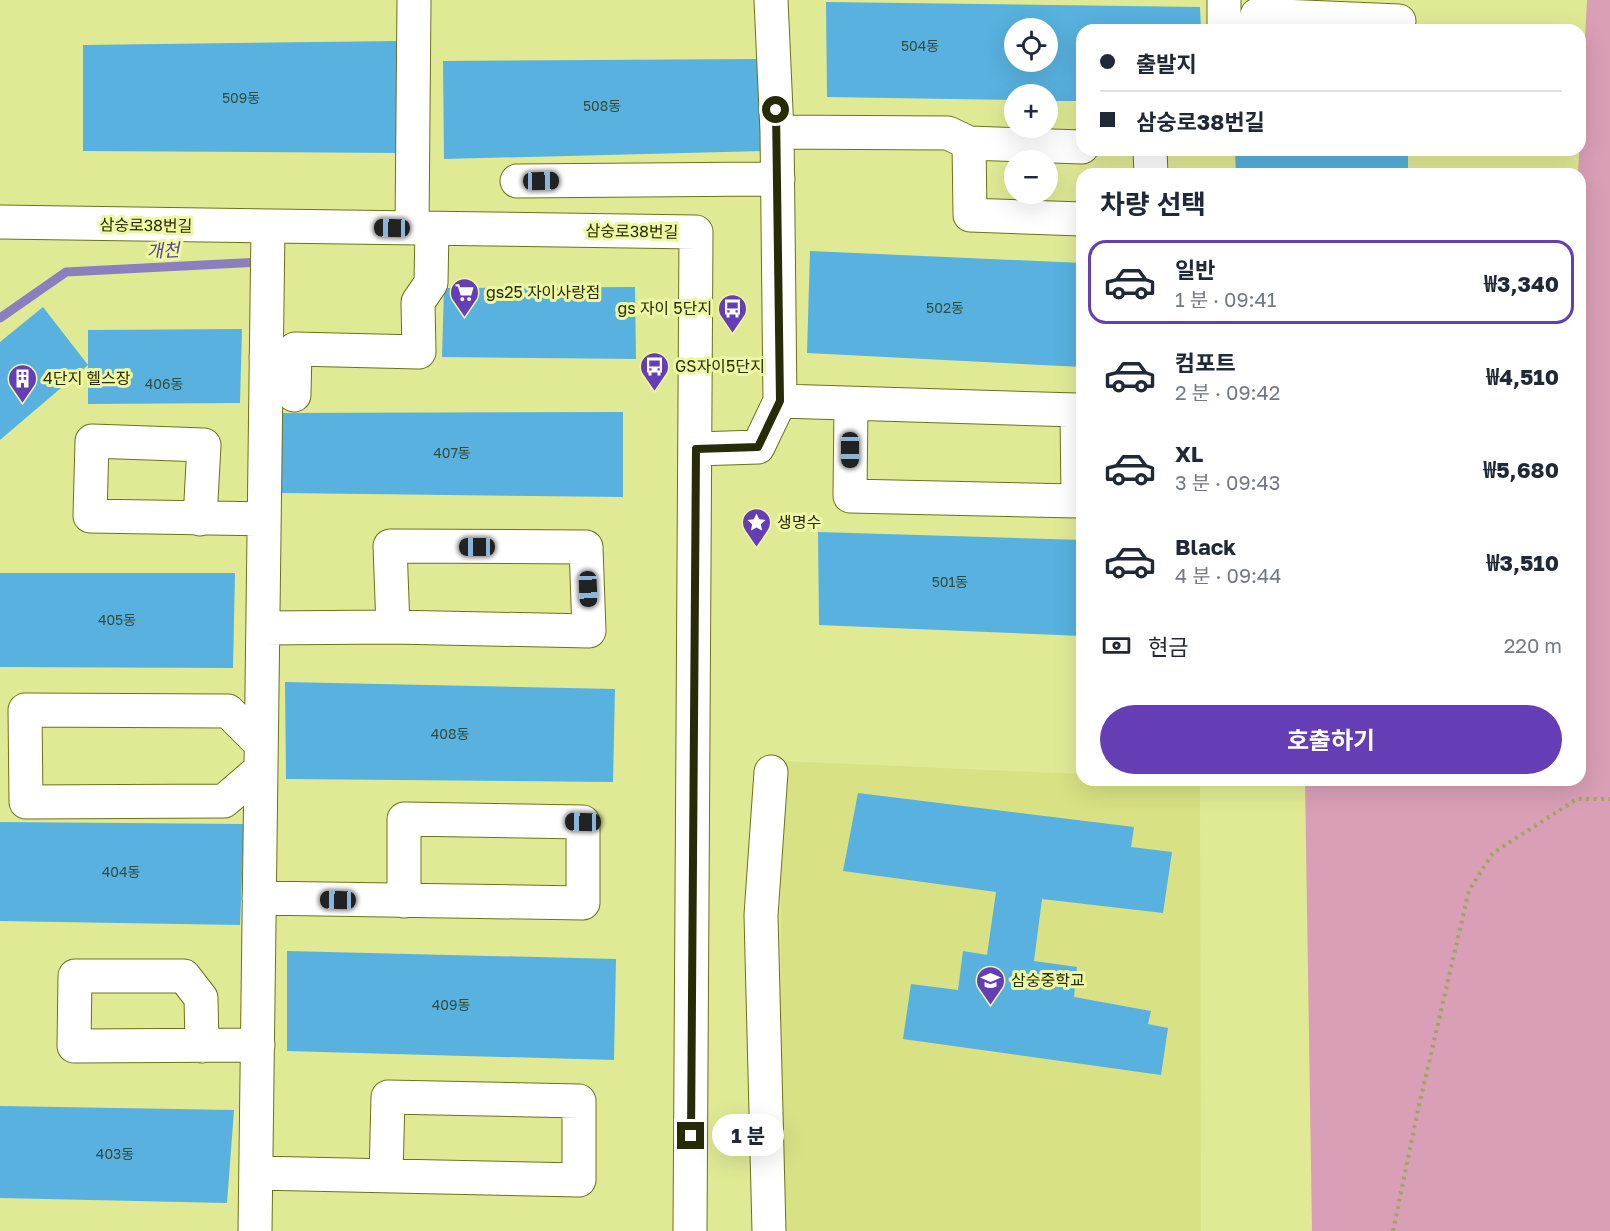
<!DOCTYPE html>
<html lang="ko">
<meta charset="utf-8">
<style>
body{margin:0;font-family:"Golos Text","Noto Sans KR",sans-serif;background:#f6f6f7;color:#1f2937;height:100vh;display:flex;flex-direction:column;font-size:22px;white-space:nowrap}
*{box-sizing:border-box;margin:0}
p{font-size:20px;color:#747a83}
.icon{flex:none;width:33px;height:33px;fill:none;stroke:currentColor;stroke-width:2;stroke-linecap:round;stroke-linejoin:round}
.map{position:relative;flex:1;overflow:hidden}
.sheet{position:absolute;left:1076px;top:168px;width:510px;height:618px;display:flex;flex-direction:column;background:#fff;border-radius:18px;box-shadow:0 6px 24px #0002}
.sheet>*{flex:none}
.top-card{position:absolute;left:1076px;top:24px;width:510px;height:132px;border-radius:18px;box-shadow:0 6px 24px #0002;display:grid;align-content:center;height:132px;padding:0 24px;background:#fff}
.tools{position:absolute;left:1004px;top:18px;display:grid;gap:12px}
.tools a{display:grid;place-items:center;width:54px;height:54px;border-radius:50%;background:#fff;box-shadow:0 6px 24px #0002;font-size:30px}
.end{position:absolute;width:27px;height:27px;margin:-14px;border:8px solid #282b07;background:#fff;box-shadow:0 0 0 3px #fff}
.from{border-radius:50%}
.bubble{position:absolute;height:42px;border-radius:21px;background:#fff;box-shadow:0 6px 24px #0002;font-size:20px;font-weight:700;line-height:42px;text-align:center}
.car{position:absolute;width:18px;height:36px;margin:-18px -9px;border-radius:8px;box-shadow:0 0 4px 2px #0007;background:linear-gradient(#222 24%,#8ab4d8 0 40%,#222 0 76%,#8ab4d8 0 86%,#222 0)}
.top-card b{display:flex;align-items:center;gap:21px;height:57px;font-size:22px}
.top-card b+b{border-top:2px solid #e0e1e3}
.top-card i{width:15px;height:15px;background:#1f2937}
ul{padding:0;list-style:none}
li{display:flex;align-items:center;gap:18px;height:84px;margin:0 12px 9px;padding:0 12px;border:3px solid transparent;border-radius:18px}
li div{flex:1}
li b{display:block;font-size:22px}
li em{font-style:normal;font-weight:700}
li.selected{border-color:#653db5}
li>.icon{width:54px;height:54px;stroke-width:1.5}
h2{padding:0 24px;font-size:27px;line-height:72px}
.pay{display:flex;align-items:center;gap:15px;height:66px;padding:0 24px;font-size:22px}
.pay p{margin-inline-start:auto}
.action{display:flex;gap:12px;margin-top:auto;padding:12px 24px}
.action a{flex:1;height:69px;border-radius:36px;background:#653db5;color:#fff;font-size:24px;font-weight:700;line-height:69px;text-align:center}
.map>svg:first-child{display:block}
.built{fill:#d8e184}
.green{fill:#d99fb6}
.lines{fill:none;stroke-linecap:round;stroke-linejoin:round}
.stream{stroke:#8d7fbf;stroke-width:9}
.building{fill:#58b1de;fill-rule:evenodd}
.minor-casing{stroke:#6c721a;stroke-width:35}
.path{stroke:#9ea662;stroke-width:4;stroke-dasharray:3 4.5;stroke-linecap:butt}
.minor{stroke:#fff;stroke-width:33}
.route{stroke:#282b07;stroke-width:8}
.labels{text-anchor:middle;stroke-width:6;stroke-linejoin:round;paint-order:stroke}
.number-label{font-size:14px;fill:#344c3d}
.street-label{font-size:16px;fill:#282b07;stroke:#eef7a2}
.poi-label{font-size:16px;fill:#282b07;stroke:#eef7a2;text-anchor:start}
.water-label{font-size:18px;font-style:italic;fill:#5a4493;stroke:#eef7a2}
</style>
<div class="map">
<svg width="1610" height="1231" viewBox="0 0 1610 1231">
<rect width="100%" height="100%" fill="#e0ea95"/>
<path class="built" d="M782 761 1081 774 1082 780H1200L1201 1231H779Z"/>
<path class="green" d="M1587 0H1610V1231H1312L1305 780H1580V174H1578Z"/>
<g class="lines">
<path class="stream" d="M0 318 66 272 262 262"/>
</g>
<path class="building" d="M826 2 1200 7 1201 30H1082V101H1047V94H1014V100L827 97ZM1014 28H1047V62H1014Z
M399 41 400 153 83 151V45Z
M758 59 763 151 444 159 443 61Z
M1235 150H1408V174H1236Z
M810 251 1082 263V367L807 353Z
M635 287 636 359 442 357 444 288Z
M43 307 88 365 0 440V342Z
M242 329 240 403 88 404V330Z
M623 412V497L281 493 280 413Z
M818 532 1082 540V636L819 625Z
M0 573H235L233 668 0 667Z
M285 682 615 689 613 782 286 779Z
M858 793 1134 827 1131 847 1172 852 1163 913 1042 899 1034 961 1077 967 1074 997 1151 1011 1148 1024 1168 1028 1161 1075 903 1039 911 984 958 990 963 951 987 955 996 892 843 871Z
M0 822 244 824 240 925 0 921Z
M287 951 616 959 614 1060 287 1051Z
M0 1106 234 1110 227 1203 0 1198Z"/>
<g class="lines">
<defs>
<path id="minor" d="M771 0 777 132 780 401
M1224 0V30
M1257 30V15L1399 21
M777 132 948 133 969 143 1082 147
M969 143 970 215 1082 219
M1150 150 1151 174
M517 181 778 179
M0 222 696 232 690 1231
M412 228 414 0
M266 358 294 395 295 349 419 352 418 302 431 283 432 229
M696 449 758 447 780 401 1077 410 1078 501 850 496 851 404
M200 519 204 445 92 441 90 516 264 519
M263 628 393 627 390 546 586 547 589 631 393 627
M261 769 224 801 26 802 25 710 228 711 261 744
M259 898 583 903V822L404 819V901
M202 1046 201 998 184 976H75L74 1046 258 1045
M256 1173 579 1180V1101L388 1097 386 1176
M255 1231 268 226
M769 1231 761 915 771 772"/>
</defs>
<use href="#minor" class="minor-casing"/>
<path class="path" d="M1393 1231 1418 1110 1469 890 1493 853 1577 799H1610"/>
<use href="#minor" class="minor"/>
</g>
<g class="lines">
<path class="route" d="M691 1136 696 449 758 447 780 401 776 110"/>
</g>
<defs>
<symbol id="supermarket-pin" viewBox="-11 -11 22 30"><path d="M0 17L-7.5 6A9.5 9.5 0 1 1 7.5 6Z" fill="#653db5" stroke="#eef7a2"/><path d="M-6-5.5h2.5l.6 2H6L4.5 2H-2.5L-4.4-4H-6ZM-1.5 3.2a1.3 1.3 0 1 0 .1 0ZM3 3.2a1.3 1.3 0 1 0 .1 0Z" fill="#fff"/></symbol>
<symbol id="bus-pin" viewBox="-11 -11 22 30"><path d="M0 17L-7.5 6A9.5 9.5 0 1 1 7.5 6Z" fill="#653db5" stroke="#eef7a2"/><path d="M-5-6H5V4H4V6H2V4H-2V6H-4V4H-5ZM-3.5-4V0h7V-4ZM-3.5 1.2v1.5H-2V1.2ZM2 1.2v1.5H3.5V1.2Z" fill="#fff"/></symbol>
<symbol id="building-pin" viewBox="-11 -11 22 30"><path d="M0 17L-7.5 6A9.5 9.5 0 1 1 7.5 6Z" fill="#653db5" stroke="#eef7a2"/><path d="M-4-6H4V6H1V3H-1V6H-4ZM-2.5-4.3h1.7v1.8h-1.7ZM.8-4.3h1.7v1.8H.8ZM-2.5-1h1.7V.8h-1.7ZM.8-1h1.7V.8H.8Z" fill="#fff"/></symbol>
<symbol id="sight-pin" viewBox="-11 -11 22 30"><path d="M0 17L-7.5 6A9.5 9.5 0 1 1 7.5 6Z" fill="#653db5" stroke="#eef7a2"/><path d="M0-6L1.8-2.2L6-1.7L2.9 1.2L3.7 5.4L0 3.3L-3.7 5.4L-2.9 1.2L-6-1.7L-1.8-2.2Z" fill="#fff"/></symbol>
<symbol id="school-pin" viewBox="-11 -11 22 30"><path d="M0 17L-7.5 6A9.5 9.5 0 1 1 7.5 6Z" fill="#653db5" stroke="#eef7a2"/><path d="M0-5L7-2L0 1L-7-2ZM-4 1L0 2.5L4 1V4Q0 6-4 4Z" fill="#fff"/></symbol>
</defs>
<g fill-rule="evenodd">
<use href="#supermarket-pin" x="448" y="276" width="33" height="45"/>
<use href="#bus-pin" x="716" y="292" width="33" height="45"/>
<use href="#bus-pin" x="638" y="350" width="33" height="45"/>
<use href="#building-pin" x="6" y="362" width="33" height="45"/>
<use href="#sight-pin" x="740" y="506" width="33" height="45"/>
<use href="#school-pin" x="974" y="964" width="33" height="45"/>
</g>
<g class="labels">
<g class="number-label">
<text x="920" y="51">504동</text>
<text x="241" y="103">509동</text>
<text x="602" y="111">508동</text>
<text x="945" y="313">502동</text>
<text x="164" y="389">406동</text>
<text x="452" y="458">407동</text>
<text x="950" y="587">501동</text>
<text x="117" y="625">405동</text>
<text x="450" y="739">408동</text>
<text x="121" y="877">404동</text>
<text x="451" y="1010">409동</text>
<text x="115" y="1159">403동</text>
</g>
<g class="street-label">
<text transform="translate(146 225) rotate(1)" y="6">삼숭로38번길</text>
<text transform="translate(632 231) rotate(1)" y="6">삼숭로38번길</text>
</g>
<g class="poi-label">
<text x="486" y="298">gs25 자이사랑점</text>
<text x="712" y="314" text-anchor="end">gs 자이 5단지</text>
<text x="675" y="372">GS자이5단지</text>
<text x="43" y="384">4단지 헬스장</text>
<text x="777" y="528">생명수</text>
<text x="1011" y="986">삼숭중학교</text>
</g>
<g class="water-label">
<text transform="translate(163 251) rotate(-3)" y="6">개천</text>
</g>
</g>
</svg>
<div class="tools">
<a><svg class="icon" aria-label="locate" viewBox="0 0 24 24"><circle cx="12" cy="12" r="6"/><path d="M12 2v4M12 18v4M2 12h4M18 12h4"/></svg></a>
<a>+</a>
<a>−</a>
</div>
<i class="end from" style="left:776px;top:110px"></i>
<i class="end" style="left:691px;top:1136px"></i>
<div class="bubble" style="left:712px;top:1114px;width:72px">1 분</div>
<i class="car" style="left:541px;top:181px;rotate:89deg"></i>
<i class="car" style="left:392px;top:228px;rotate:271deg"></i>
<i class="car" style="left:850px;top:450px;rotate:180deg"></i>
<i class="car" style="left:477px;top:547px;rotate:270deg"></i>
<i class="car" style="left:588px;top:589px;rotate:178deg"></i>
<i class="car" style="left:583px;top:822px;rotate:271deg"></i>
<i class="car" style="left:338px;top:900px;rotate:271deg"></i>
<div class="top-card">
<b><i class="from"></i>출발지</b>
<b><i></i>삼숭로38번길</b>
</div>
<section class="sheet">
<h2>차량 선택</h2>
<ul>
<li class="selected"><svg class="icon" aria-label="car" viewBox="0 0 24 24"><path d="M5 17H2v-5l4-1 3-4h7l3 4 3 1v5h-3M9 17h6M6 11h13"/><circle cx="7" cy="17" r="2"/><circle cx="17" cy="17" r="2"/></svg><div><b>일반</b><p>1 분 · 09:41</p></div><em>₩3,340</em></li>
<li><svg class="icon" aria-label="car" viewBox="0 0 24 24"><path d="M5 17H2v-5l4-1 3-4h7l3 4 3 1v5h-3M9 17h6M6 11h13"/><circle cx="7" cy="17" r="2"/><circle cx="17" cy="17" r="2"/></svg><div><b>컴포트</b><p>2 분 · 09:42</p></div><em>₩4,510</em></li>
<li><svg class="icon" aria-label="car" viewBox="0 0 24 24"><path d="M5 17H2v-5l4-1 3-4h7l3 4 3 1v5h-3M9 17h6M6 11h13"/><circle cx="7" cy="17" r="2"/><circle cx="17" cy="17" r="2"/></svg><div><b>XL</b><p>3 분 · 09:43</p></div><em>₩5,680</em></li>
<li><svg class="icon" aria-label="car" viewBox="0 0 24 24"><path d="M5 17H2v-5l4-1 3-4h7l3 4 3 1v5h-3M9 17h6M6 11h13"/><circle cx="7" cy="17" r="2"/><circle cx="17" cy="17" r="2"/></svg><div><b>Black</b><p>4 분 · 09:44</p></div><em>₩3,510</em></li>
</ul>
<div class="pay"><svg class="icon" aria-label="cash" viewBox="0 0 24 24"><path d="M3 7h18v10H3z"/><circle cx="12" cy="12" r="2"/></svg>현금<p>220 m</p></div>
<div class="action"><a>호출하기</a></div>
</section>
</div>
